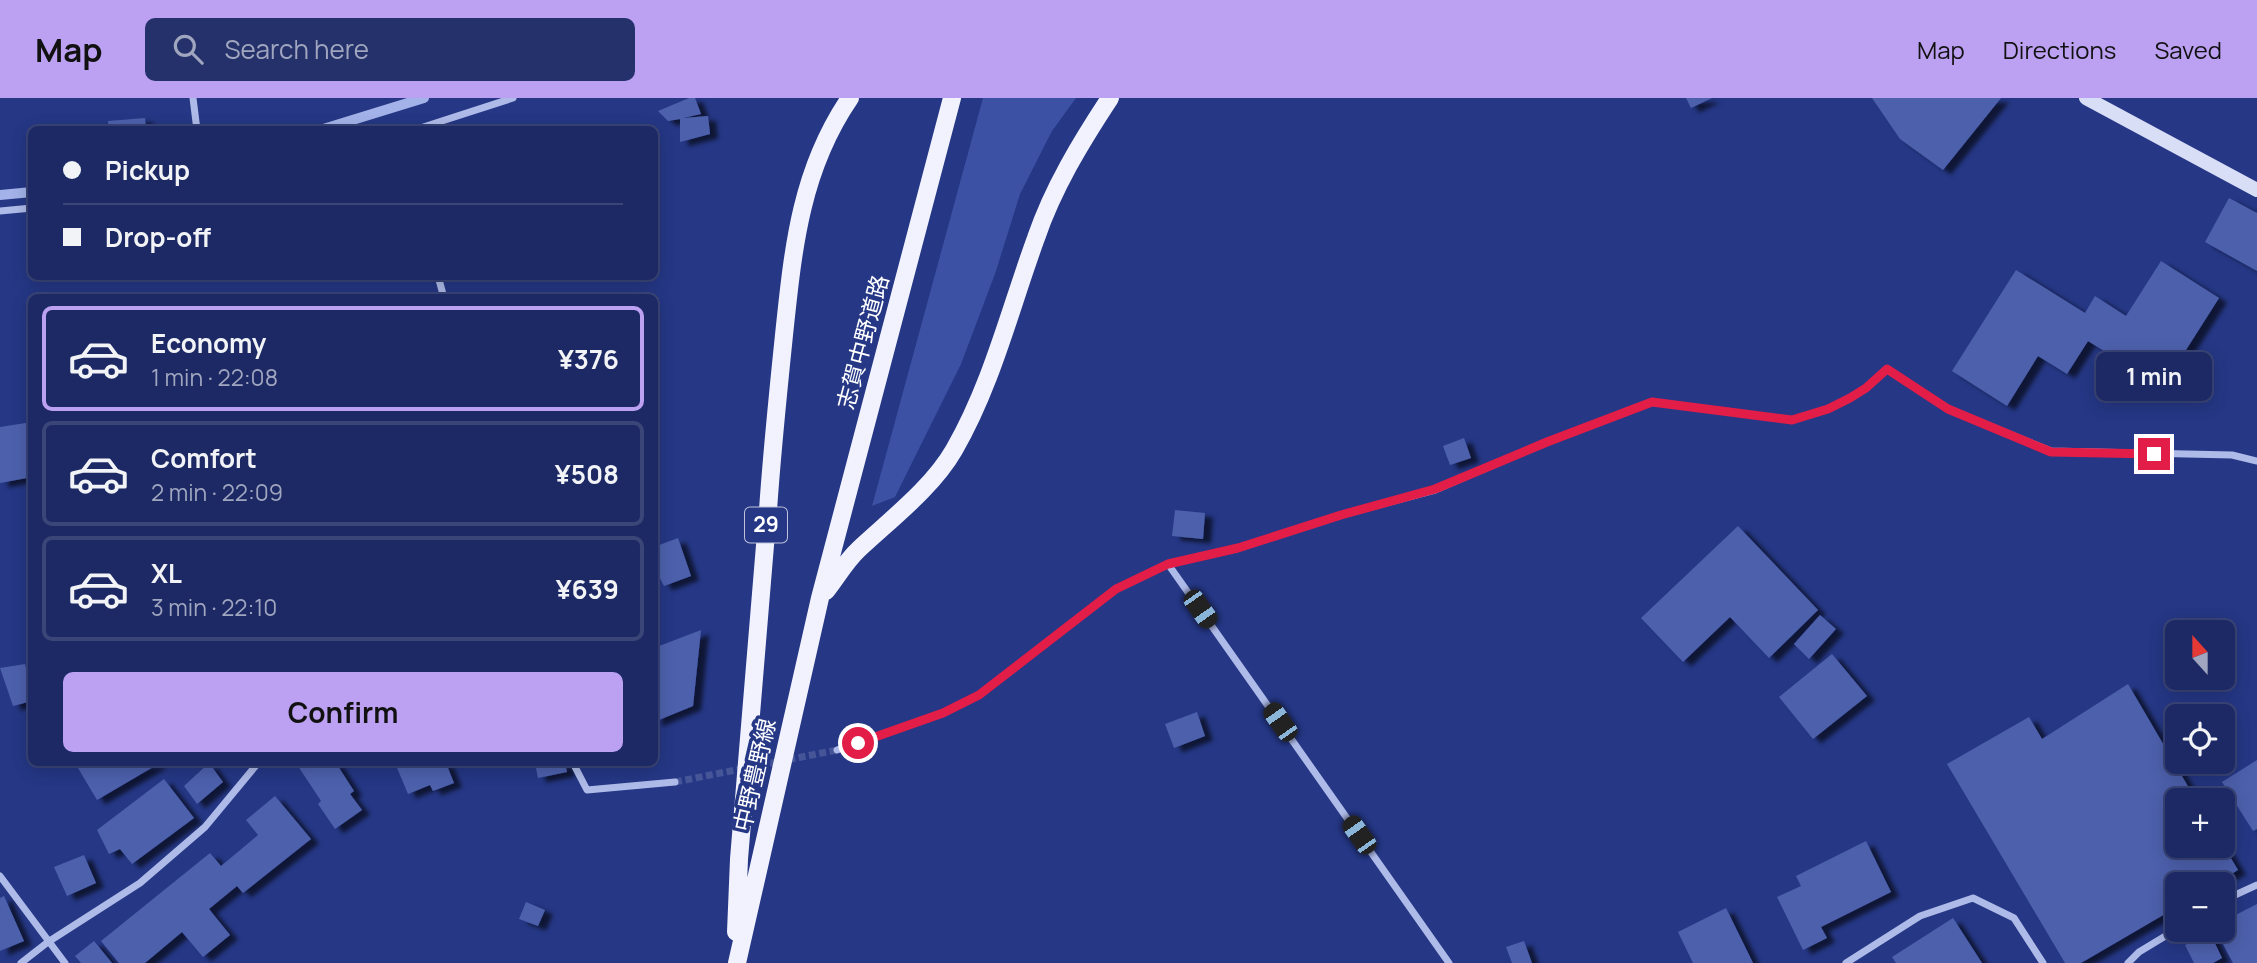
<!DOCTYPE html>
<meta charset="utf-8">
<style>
body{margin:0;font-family:Manrope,"Noto Sans JP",sans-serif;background:#25316a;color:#f1f3f6;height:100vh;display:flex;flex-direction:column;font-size:26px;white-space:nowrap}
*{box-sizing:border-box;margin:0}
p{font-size:23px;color:#a0a6bf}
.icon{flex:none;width:38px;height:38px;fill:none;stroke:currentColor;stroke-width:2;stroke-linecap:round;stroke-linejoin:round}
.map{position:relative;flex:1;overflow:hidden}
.drawer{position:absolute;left:28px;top:196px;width:630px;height:472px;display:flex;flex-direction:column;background:#1c2964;border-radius:10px;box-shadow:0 4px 18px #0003,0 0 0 2px #3a4578}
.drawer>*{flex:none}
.top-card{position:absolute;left:28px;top:28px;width:630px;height:154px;border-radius:10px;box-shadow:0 4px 18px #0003,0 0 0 2px #3a4578;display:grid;align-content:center;height:154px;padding:0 35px;background:#1c2964}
.needle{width:46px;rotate:339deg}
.controls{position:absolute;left:2165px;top:522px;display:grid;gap:14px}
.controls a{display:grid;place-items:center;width:70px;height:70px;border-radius:10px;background:#1c2964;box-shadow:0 4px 18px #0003,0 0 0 2px #3a4578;font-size:35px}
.end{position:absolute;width:32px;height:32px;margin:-16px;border:9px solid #e11d48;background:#fff;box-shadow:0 0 0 4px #fff}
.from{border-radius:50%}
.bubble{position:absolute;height:49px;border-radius:10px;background:#1c2964;box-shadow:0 4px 18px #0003,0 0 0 2px #3a4578;font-size:23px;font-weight:700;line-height:49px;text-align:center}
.car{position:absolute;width:21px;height:42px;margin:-21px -10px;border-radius:9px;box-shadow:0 0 5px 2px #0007;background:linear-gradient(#222 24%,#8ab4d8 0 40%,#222 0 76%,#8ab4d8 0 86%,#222 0)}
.top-card b{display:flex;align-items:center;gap:24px;height:66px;font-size:26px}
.top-card b+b{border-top:2px solid #3a4578}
.top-card i{width:18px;height:18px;background:#f1f3f6}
ul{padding:12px 0 0;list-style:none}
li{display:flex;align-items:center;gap:21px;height:105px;margin:0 14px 10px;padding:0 21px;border:4px solid #3a4578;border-radius:10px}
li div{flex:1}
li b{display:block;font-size:26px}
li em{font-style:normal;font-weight:700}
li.on{border-color:#bca0f2}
li>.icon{width:63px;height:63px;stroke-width:1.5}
.action{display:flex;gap:14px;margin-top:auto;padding:14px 35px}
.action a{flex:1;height:80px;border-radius:10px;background:#bca0f2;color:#111;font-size:28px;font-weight:700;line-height:80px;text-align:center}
header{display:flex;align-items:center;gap:42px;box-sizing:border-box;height:98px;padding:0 35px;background:#bca0f2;color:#111}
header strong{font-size:33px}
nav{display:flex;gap:38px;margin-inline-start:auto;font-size:24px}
.search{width:490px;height:63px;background:#25316a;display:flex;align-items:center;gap:18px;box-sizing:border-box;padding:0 24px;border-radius:10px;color:#a0a6bf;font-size:26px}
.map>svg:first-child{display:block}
.green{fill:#3c51a3}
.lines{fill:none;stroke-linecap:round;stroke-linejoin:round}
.stream{stroke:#a3b2e9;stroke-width:10}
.building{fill:#4d60ac;filter:url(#shadow)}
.street-tunnel{stroke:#465597;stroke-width:7;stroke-dasharray:7 3.5;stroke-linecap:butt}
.street{stroke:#aebae8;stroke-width:7}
.secondary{stroke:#d9def7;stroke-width:14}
.primary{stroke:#f1f2fe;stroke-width:18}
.route{stroke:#e11d48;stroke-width:9}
.labels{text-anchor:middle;stroke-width:7;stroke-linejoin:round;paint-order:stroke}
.shield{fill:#253785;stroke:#bec3da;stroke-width:2}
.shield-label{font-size:21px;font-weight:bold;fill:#fff}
.street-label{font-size:23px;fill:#fff;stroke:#253785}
</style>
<header>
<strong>Map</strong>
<div class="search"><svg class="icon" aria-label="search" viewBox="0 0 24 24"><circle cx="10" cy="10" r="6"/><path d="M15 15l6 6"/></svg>Search here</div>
<nav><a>Map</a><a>Directions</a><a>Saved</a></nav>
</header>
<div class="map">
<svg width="2257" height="865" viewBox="0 0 2257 865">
<defs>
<filter id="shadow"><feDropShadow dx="8" dy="4.5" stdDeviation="2" flood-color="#0009"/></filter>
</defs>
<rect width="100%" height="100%" fill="#253785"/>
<path class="green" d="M983 0H1076L1052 33 1020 96 995 176 961 266 895 399 872 408Z"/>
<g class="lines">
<path class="stream" d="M320 32 424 0
M0 97 32 94"/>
</g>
<path class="building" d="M689 0H695L701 16 683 20 708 18 710 36 680 44V21L668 23 658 13Z
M1686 0H1712L1691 10Z
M1872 0H2001L1943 72 1900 41Z
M145 20 146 32H108V23Z
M2229 100 2257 115V173L2205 144Z
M2161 163 2219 200 2158 296 2100 259 2104 253 2088 243 2067 276 2038 258 2007 308 1952 273 2016 172 2085 215 2095 198 2126 218Z
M32 324V379L0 385V329Z
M1464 340 1471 360 1450 367 1443 348Z
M1175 412 1205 415 1203 441 1172 438Z
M1738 428 1818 512 1769 560 1730 519 1683 564 1641 520Z
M678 440 691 478 664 488 654 469V449Z
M1820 517 1836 531 1809 561 1794 546Z
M701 532 693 608 654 624V550Z
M1832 556 1867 598 1813 641 1779 599Z
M25 566 32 591V603L13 608 0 570Z
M2128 586 2196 702H2177V747H2223L2238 772 2215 786H2177V809L2081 865H2065L1947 666 2029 619 2042 641Z
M1197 614 1205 638 1174 650 1165 626Z
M2257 662V731L2253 733 2222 684Z
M75 665H160L97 702Z
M209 665 223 684 197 706 184 688Z
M296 665H336L354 693 350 696 362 712 335 731 318 706 321 703Z
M395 665H446L454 685 433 693 430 687 408 696Z
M535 665H565L567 674 538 680Z
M164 681 194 720 132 766 120 751 109 756 97 732Z
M275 698 311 741 243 795 237 788 209 811 230 837 203 859 182 834 145 865H119L101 843 210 755 221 768 258 737 246 722Z
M1866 743 1891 794 1821 829 1827 840 1803 852 1777 799 1801 788 1796 778Z
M84 757 96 785 67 798 54 769Z
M4 798 24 843 0 853V800Z
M526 804 545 812 538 828 519 821Z
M2257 806V865H2233L2215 831H2222V824Z
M1726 810 1753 865H1693L1678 834Z
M1953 820 1982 865H1896L1892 859Z
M2210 835 2222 860 2213 865H2194L2185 847Z
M94 843 112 865H81L75 858Z
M1524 843 1532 865H1512L1506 849Z"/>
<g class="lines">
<path class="street-tunnel" d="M675 684 837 652"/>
<path class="street" d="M193 0 197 32
M414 32 513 0
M0 113 32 110
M438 178 444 200
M1168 466 1449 865
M837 652 943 615 979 597 1116 491 1168 466 1238 450 1341 417 1435 392 1547 344 1652 304 1792 322 1828 311 1850 300 1866 290 1887 271 1948 311 2051 353 2232 357 2257 363
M573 665 587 692 675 684
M0 778 65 865
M2222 803 2257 787
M21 865 48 844 140 785 205 729 258 665
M1846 865 1920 818 1973 800 2014 820 2043 865
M2128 865 2139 854 2177 831"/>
<path class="secondary" d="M2086 0 2257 92"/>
<path class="primary" d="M826 493C837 479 846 463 859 451 891 421 932 390 954 352 992 286 1010 211 1036 140 1053 90 1081 44 1110 0
M736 834 739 761C749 644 758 528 768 412 772 353 778 295 784 237 793 152 800 73 850 0
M737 865 820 500 952 0"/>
</g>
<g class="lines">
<path class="route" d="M858 645 943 615 979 597 1116 491 1168 466 1238 450 1341 417 1435 391 1547 344 1652 304 1792 322 1828 311 1850 300 1866 290 1887 271 1948 311 2051 354 2154 356"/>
</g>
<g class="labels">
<rect class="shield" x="745" y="409.5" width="42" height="35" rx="5"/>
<g class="shield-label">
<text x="766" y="434">29</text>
</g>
<g class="street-label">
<text transform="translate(863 244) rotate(-75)" y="8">志賀中野道路</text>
<text transform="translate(755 677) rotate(-77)" y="8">中野豊野線</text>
</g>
</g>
</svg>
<div class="controls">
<a><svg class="needle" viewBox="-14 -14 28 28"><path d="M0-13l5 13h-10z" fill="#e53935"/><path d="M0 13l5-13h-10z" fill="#a0a6bf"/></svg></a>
<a><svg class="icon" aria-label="locate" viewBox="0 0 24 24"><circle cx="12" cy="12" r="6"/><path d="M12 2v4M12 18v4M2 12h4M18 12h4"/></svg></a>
<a>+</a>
<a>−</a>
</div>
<i class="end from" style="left:858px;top:645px"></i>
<i class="end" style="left:2154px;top:356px"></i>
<div class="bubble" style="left:2096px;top:254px;width:116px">1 min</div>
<i class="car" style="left:1200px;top:511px;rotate:145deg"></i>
<i class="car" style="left:1280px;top:624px;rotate:325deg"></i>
<i class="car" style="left:1359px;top:737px;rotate:325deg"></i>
<div class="top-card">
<b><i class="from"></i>Pickup</b>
<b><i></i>Drop-off</b>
</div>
<section class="drawer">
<ul>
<li class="on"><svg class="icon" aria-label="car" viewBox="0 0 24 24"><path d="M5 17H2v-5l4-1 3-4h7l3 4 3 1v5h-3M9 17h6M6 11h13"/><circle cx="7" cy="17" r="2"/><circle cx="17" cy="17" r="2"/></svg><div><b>Economy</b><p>1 min · 22:08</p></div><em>¥376</em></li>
<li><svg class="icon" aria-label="car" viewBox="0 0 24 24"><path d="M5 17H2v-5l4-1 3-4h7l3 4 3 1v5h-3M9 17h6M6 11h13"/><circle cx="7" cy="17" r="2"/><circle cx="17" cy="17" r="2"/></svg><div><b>Comfort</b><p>2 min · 22:09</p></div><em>¥508</em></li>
<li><svg class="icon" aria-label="car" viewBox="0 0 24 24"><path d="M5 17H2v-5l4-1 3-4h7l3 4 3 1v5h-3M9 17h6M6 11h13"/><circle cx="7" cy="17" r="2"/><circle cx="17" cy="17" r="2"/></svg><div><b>XL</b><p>3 min · 22:10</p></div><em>¥639</em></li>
</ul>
<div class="action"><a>Confirm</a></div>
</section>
</div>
